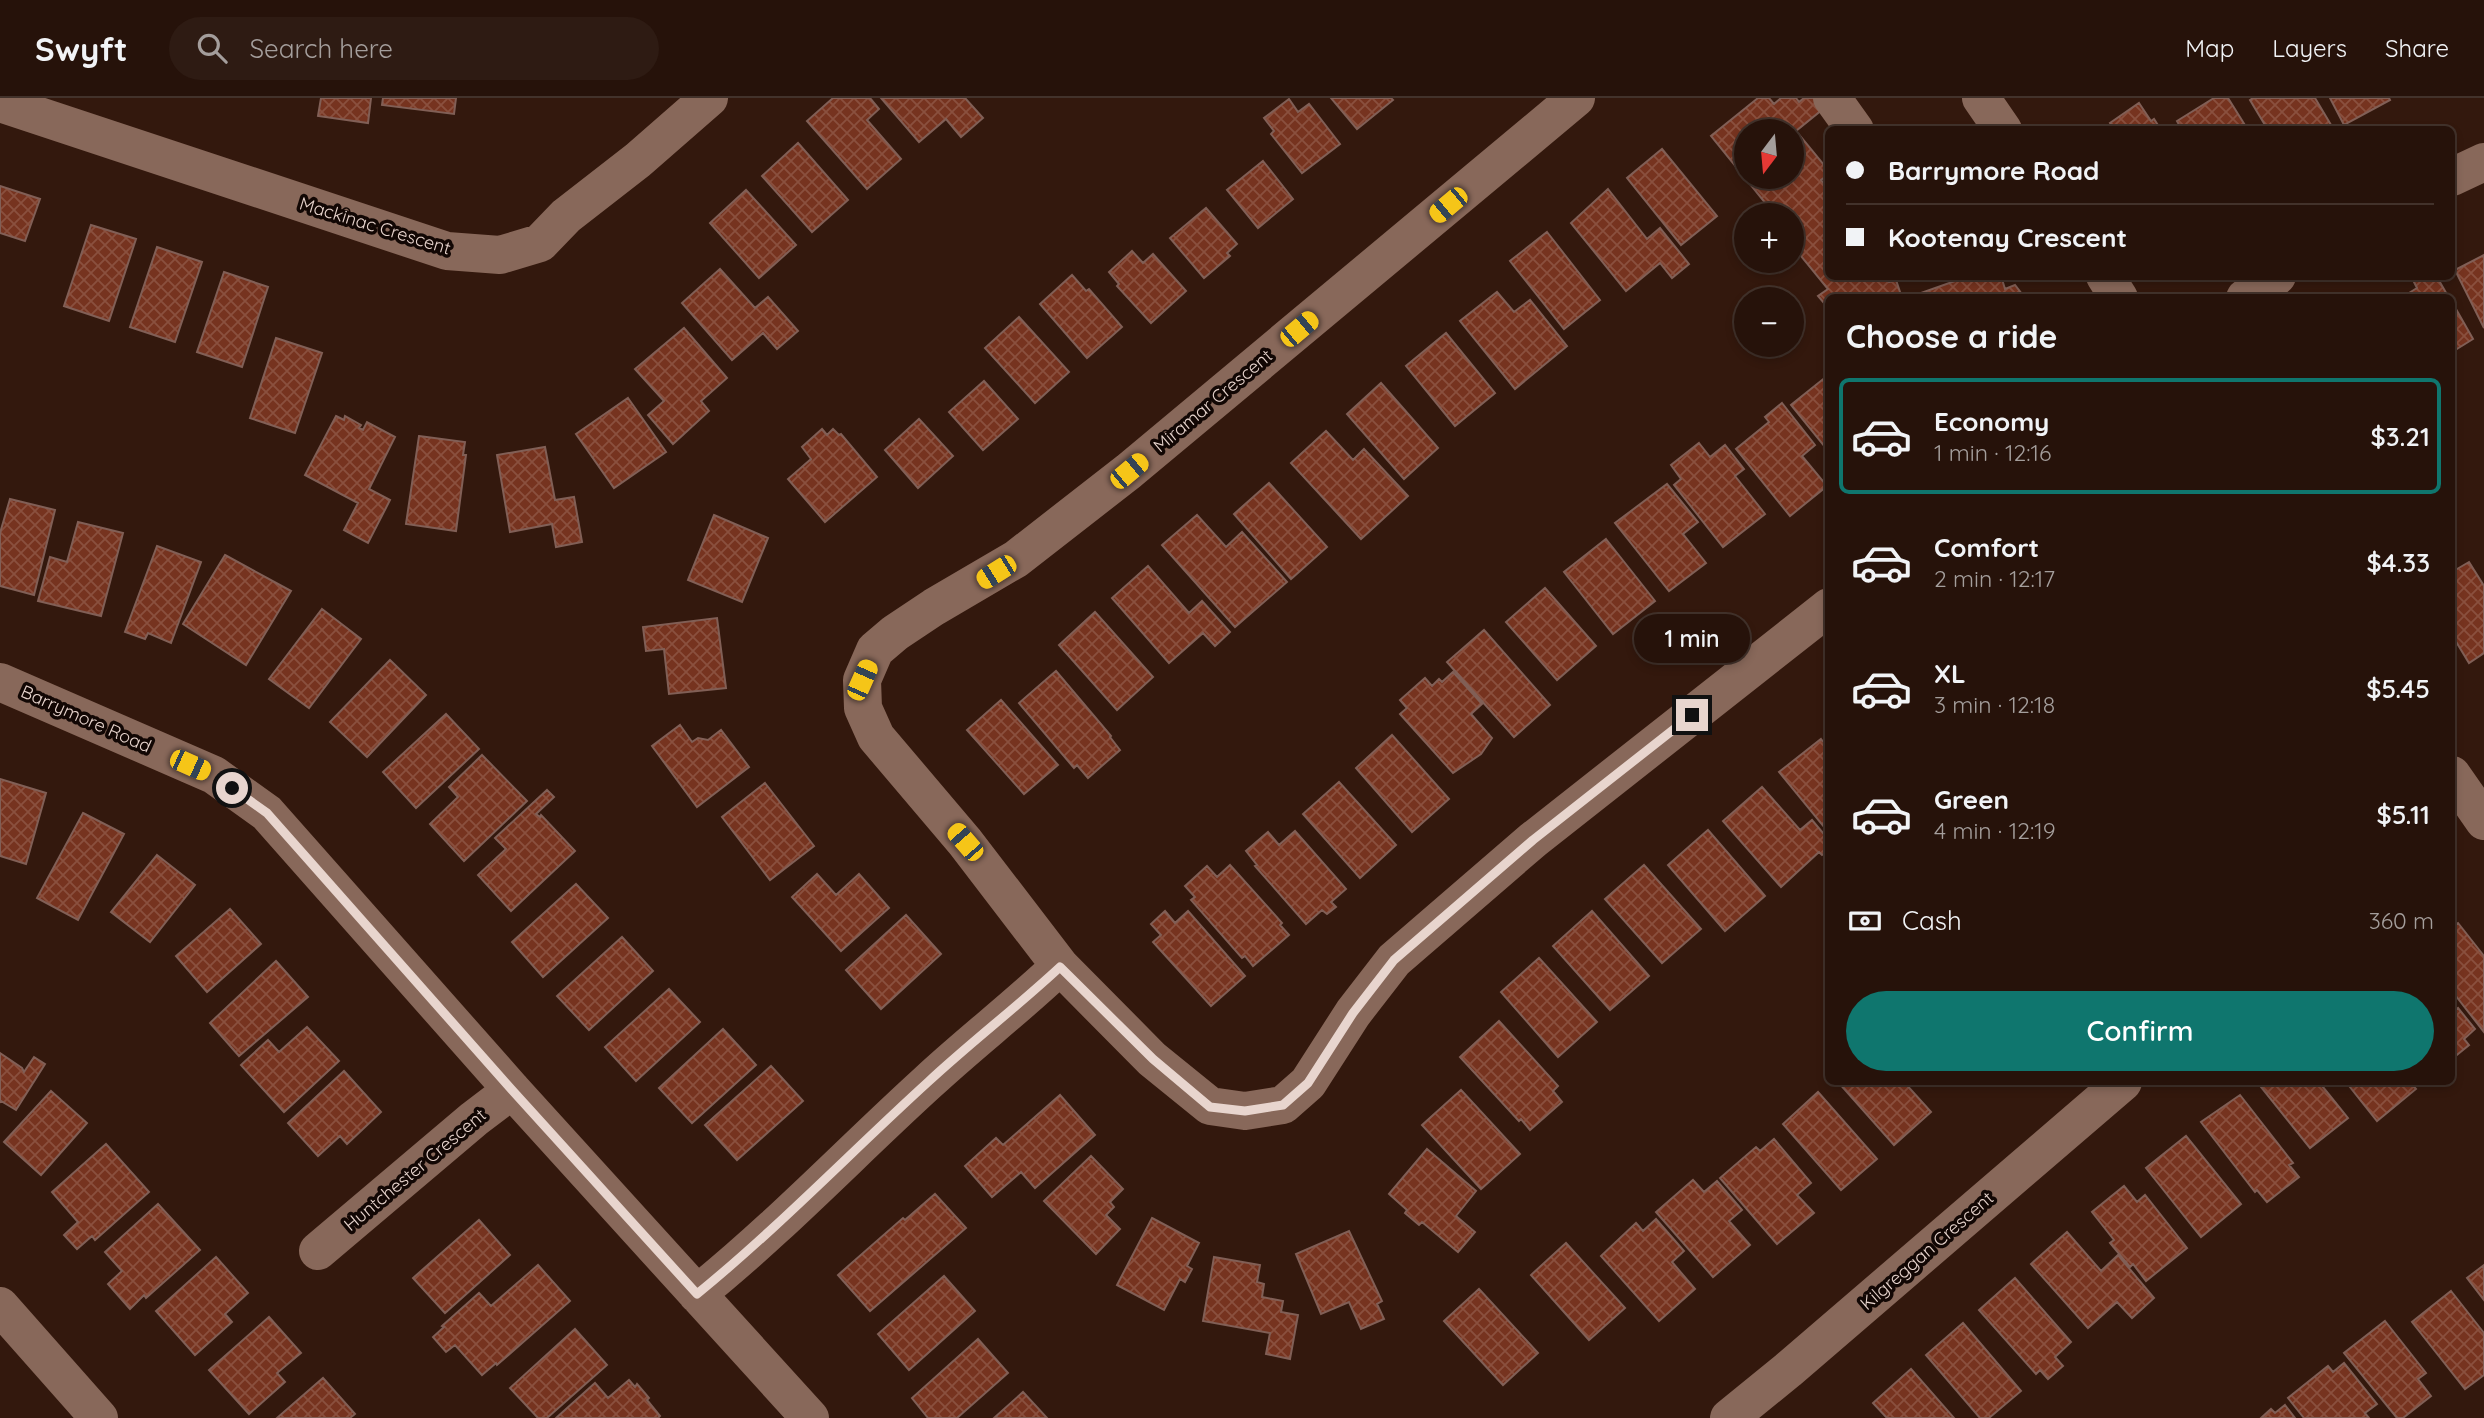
<!DOCTYPE html>
<meta charset="utf-8">
<style>
body{margin:0;font-family:Quicksand,sans-serif;background:#2e1b13;color:#f1f3f6;height:100vh;display:flex;flex-direction:column;font-size:26px;white-space:nowrap}
*{box-sizing:border-box;margin:0}
p{font-size:23px;color:#a49e9c}
.icon{flex:none;width:38px;height:38px;fill:none;stroke:currentColor;stroke-width:2;stroke-linecap:round;stroke-linejoin:round}
.map{position:relative;flex:1;overflow:hidden}
.side{position:absolute;left:1825px;top:196px;width:630px;height:791px;display:flex;flex-direction:column;background:#26120a;border-radius:10px;box-shadow:0 4px 10px #0003,0 0 0 2px #42322b}
.side>*{flex:none}
.guide{position:absolute;left:1825px;top:28px;width:630px;height:154px;border-radius:10px;box-shadow:0 4px 10px #0003,0 0 0 2px #42322b;display:grid;align-content:center;height:154px;padding:0 21px;background:#26120a}
.needle{width:46px;rotate:196deg}
.buttons{position:absolute;left:1734px;top:21px;display:grid;gap:14px}
.buttons a{display:grid;place-items:center;width:70px;height:70px;border-radius:50%;background:#26120a;box-shadow:0 4px 10px #0003,0 0 0 2px #42322b;font-size:35px}
.end{position:absolute;width:32px;height:32px;margin:-16px;border:9px solid #e8d5ce;background:#111;box-shadow:0 0 0 4px #111}
.from{border-radius:50%}
.bubble{position:absolute;height:49px;border-radius:24px;background:#26120a;box-shadow:0 4px 10px #0003,0 0 0 2px #42322b;font-size:23px;font-weight:600;line-height:49px;text-align:center}
.car{position:absolute;width:21px;height:42px;margin:-21px -10px;border-radius:9px;box-shadow:0 0 5px 2px #0007;background:linear-gradient(#f5c518 24%,#345 0 40%,#f5c518 0 76%,#345 0 86%,#f5c518 0)}
.guide b{display:flex;align-items:center;gap:24px;height:66px;font-size:26px}
.guide b+b{border-top:2px solid #42322b}
.guide i{width:18px;height:18px;background:#f1f3f6}
ul{padding:0;list-style:none}
li{display:flex;align-items:center;gap:21px;height:116px;margin:0 14px 10px;padding:0 7px;border:4px solid transparent;border-radius:10px}
li div{flex:1}
li b{display:block;font-size:26px}
li em{font-style:normal;font-weight:600}
li.active{border-color:#0f766e}
li>.icon{width:63px;height:63px;stroke-width:1.5}
h2{padding:0 21px;font-size:32px;line-height:84px}
.pay{display:flex;align-items:center;gap:18px;height:77px;padding:0 21px;font-size:26px}
.pay p{margin-inline-start:auto}
.button{display:flex;gap:14px;margin-top:auto;padding:14px 21px}
.button a{flex:1;height:80px;border-radius:42px;background:#0f766e;color:#fff;font-size:28px;font-weight:600;line-height:80px;text-align:center}
header{display:flex;align-items:center;gap:42px;box-sizing:border-box;height:98px;padding:0 35px;background:#26120a;border-bottom:2px solid #42322b}
header strong{font-size:33px}
nav{display:flex;gap:38px;margin-inline-start:auto;font-size:24px}
.search{width:490px;height:63px;background:#2e1b13;display:flex;align-items:center;gap:18px;box-sizing:border-box;padding:0 24px;border-radius:38px;color:#a49e9c;font-size:26px}
.map>svg:first-child{display:block}
.building{fill:url(#building-cross-hatch);stroke:#815f56;stroke-width:2;fill-rule:evenodd}
.lines{fill:none;stroke-linecap:round;stroke-linejoin:round}
.minor{stroke:#88685a;stroke-width:38}
.route{stroke:#e8d5ce;stroke-width:9}
.labels{text-anchor:middle;stroke-width:7;stroke-linejoin:round;paint-order:stroke}
.street-label{font-size:18px;fill:#e8d5ce;stroke:#120704}
</style>
<header>
<strong>Swyft</strong>
<div class="search"><svg class="icon" aria-label="search" viewBox="0 0 24 24"><circle cx="10" cy="10" r="6"/><path d="M15 15l6 6"/></svg>Search here</div>
<nav><a>Map</a><a>Layers</a><a>Share</a></nav>
</header>
<div class="map">
<svg width="2484" height="1320" viewBox="0 0 2484 1320">
<defs>
<pattern id="building-cross-hatch" width="8" height="8" patternUnits="userSpaceOnUse" patternTransform="scale(1.75)"><rect width="8" height="8" fill="#76331f"/><path d="M0 0l8 8M0 8l8-8" fill="none" stroke="#8a503e"/></pattern>
</defs>
<rect width="100%" height="100%" fill="#33180d"/>
<path class="building" d="M321 0H371L368 25 318 18Z
M383 0H456L454 16 382 7Z
M833 0H870L879 11 867 22 901 61 867 91 807 23Z
M881 0H965L983 20 961 39 946 21 919 44Z
M1331 0H1391L1393 2 1357 31Z
M1758 0H1769L1774 6 1781 0H1796L1799 4 1804 0H1814L1823 11 1796 33 1829 73V76L1821 82 1829 92V178H1885L1889 184 1896 182 1902 200H1829V211L1818 198 1828 191 1792 147V117H1775L1711 38ZM1746 33H1792V79H1746Z
M2214 0H2228L2248 32H2182L2177 23Z
M2253 0H2315L2334 32H2268L2250 2Z
M2330 0H2389L2390 2 2344 27Z
M1289 1 1298 14 1309 6 1340 46 1302 75 1271 36 1274 33 1264 20Z
M2139 5 2151 23 2154 21 2161 32H2115L2110 25Z
M798 45 848 102 812 134 762 78Z
M1662 51 1717 118 1681 147 1627 80Z
M1263 63 1293 101 1258 130 1227 92Z
M0 88 40 101 25 143 0 135Z
M1608 91 1647 141 1660 130 1689 166 1672 180 1660 165 1626 193 1571 125Z
M746 92 796 147 759 180 710 125Z
M1206 110 1237 146 1227 155 1230 158 1204 180 1170 140Z
M91 127 136 141 109 223 64 208Z
M1547 134 1600 202 1564 231 1510 163Z
M157 149 202 164 175 244 130 229Z
M1132 153 1143 165 1153 156 1186 193 1151 225 1117 188 1119 186 1109 174Z
M2484 157V230L2455 172Z
M720 171 755 210 768 199 798 233 777 251 763 235 732 262 682 205Z
M224 174 268 189 242 269 197 254Z
M1072 177 1086 193 1089 191 1122 229 1087 260 1040 206Z
M1969 178H2001L2005 191 2015 187 2025 200H1907Z
M2411 178 2437 179 2449 200H2401L2417 190Z
M1497 194 1514 214 1530 202 1567 248 1515 291 1460 223Z
M2452 204 2473 241 2452 254Z
M1019 219 1069 274 1035 305 985 250Z
M684 230 727 280 701 303 709 313 673 346 648 317 664 303 635 271Z
M1446 235 1495 295 1455 328 1406 268Z
M276 240 322 255 295 335 250 320Z
M1827 278 1829 280V354L1791 307Z
M984 283 1018 321 983 352 949 314Z
M1381 285 1438 350 1404 381 1347 316Z
M628 300 666 354 614 390 576 336Z
M1782 305 1815 347 1802 358 1827 388 1790 418 1736 351 1769 324 1765 319Z
M336 318 344 322 345 318 361 327 359 330 363 332 367 324 395 339 369 391 390 402 368 445 344 432 358 405 305 377Z
M919 321 953 358 918 390 885 352Z
M822 331 827 337 833 331 839 337 841 336 877 379 825 424 788 381 811 361 802 349Z
M1326 333 1353 362 1364 351 1408 398 1361 441 1291 365Z
M419 338 465 344 463 357H466L456 433 406 426Z
M1699 345 1710 359 1725 347 1744 371 1735 378 1765 416 1723 449 1674 387 1681 381 1671 367Z
M545 349 555 402 574 399 582 444 556 449 552 426 510 434 497 357Z
M1269 385 1327 449 1291 481 1234 416Z
M1667 386 1698 424 1683 436 1706 465 1669 493 1615 425Z
M10 401 55 412 34 497 0 488V435Z
M714 417 768 440 742 504 688 482Z
M1197 417 1226 449 1242 434 1287 484 1235 529 1162 447Z
M78 424 123 435 101 518 38 503 50 459 67 464Z
M1606 441 1655 503 1613 536 1564 474Z
M157 448 201 464 171 545 148 535 145 541 125 534Z
M225 457 291 493 246 567 183 526Z
M2469 464 2484 488V555L2469 565 2452 537V474Z
M1148 468 1189 515 1202 503 1230 534 1215 548 1203 535 1169 565 1112 500Z
M1545 490 1596 548 1557 582 1506 524Z
M322 511 361 541 309 610 269 581Z
M1095 514 1153 579 1117 612 1059 547Z
M717 520 726 590 669 596 664 551 646 553 643 529Z
M1484 532 1550 607 1514 639 1447 564Z
M390 562 426 597 367 659 330 624Z
M1056 573 1111 638 1110 639 1120 652 1088 680 1077 667 1074 670 1019 605Z
M1453 574 1482 606 1471 616 1492 640 1481 656 1453 675 1400 616 1407 610 1400 602 1425 580 1432 588 1439 581 1442 584Z
M1001 602 1058 667 1024 696 967 632Z
M446 616 479 651 416 710 383 674Z
M680 627 692 644 698 640 708 642 721 632 749 669 697 709 652 648Z
M1392 637 1449 701 1412 734 1356 670Z
M1821 641 1829 651V735L1779 674Z
M482 657 527 703 464 763 430 726 458 699 449 689Z
M0 681 46 695 26 766 0 758Z
M1339 684 1396 747 1360 780 1303 716Z
M765 685 814 748 770 782 722 719Z
M1762 689 1800 732 1812 722 1829 742V752L1822 757 1819 754 1781 789 1723 723Z
M547 692 554 699 536 716 540 719 541 717 575 753 511 813 478 777 506 751 495 740Z
M83 715 124 736 78 822 37 800Z
M1708 732 1765 798 1725 833 1668 767Z
M1295 733 1346 791 1331 804 1336 809 1327 816 1322 812 1306 826 1255 768 1257 767 1246 753 1268 734 1279 747Z
M157 757 195 787 150 844 111 814Z
M1230 767 1282 825 1280 827 1289 837 1253 868 1245 858 1242 860 1191 802 1195 799 1185 788 1207 768 1217 779Z
M1644 767 1701 831 1662 865 1605 801Z
M817 776 836 797 859 776 889 810 841 853 792 799Z
M576 786 608 820 543 879 512 844Z
M230 811 261 846 207 894 176 858Z
M1165 813 1175 825 1188 813 1245 878 1211 908 1153 844 1161 837 1151 826Z
M1592 813 1649 878 1610 912 1553 848Z
M906 817 941 856 881 911 846 872Z
M2458 825 2484 858V934L2452 893V829Z
M622 839 653 873 589 932 557 898Z
M1539 860 1597 924 1558 959 1501 894Z
M276 863 308 899 239 958 210 925Z
M669 891 700 924 636 983 605 949Z
M2458 910 2475 931 2464 941 2469 947 2452 961V915Z
M1499 923 1558 988 1553 993 1562 1004 1530 1032 1521 1021 1519 1023 1460 959Z
M307 929 339 963 284 1014 241 967 268 942 279 954Z
M723 931 756 967 692 1025 659 990Z
M0 955 22 970 24 974 34 959 45 966 16 1012 1 1003 0 1004Z
M771 968 803 1003 737 1062 705 1027Z
M344 973 381 1014 347 1046 340 1038 318 1058 288 1025Z
M1838 984H1904L1931 1014 1894 1047Z
M2257 984H2319L2348 1020 2310 1050Z
M2346 984H2410L2416 991 2377 1023Z
M1461 992 1520 1056 1481 1091 1422 1027Z
M51 993 87 1025 41 1077 4 1044Z
M1818 994 1877 1061 1841 1092 1783 1026Z
M1060 997 1095 1037 1035 1090 1021 1074 992 1099 965 1068 996 1040 1003 1047Z
M2240 997 2293 1065 2289 1067 2299 1079 2267 1104 2257 1092 2255 1094 2201 1024Z
M2186 1038 2241 1106 2201 1139 2146 1070Z
M1774 1041 1811 1085 1797 1097 1814 1115 1777 1146 1720 1080 1756 1049 1760 1053Z
M106 1046 149 1094 95 1142 92 1138 77 1151 64 1137 78 1124 52 1094Z
M1427 1051 1476 1093 1456 1118 1475 1134 1458 1154 1422 1124 1419 1127 1405 1115 1407 1112 1389 1096Z
M1091 1058 1123 1091 1110 1104 1114 1109 1106 1117 1120 1131 1096 1156 1044 1103Z
M1693 1082 1704 1094 1717 1083 1742 1112 1729 1123 1750 1147 1713 1179 1656 1114Z
M2124 1088 2137 1104 2145 1097 2187 1150 2146 1183 2133 1166 2130 1169 2110 1145 2114 1142 2092 1114Z
M935 1096 966 1130 870 1213 838 1177 903 1120 905 1122Z
M158 1106 200 1152 146 1200 144 1197 130 1211 108 1186 122 1173 105 1154Z
M1152 1120 1199 1145 1187 1168 1192 1171 1185 1184 1180 1181 1164 1212 1117 1187Z
M1656 1121 1684 1153 1672 1164 1695 1191 1659 1223 1601 1158 1636 1125 1643 1133Z
M479 1122 510 1157 445 1215 413 1180Z
M1349 1133 1382 1203 1377 1206 1384 1221 1361 1231 1349 1204 1321 1216 1296 1156Z
M2067 1134 2101 1173 2118 1157 2154 1200 2132 1220 2117 1204 2088 1230 2031 1166Z
M1566 1145 1625 1210 1589 1242 1531 1177Z
M216 1159 248 1195 225 1216 232 1224 195 1257 156 1213Z
M1214 1159 1260 1167 1257 1184 1264 1186 1262 1199 1283 1203 1281 1214 1298 1217 1290 1261 1266 1256 1270 1235 1203 1223Z
M538 1167 570 1203 497 1267 496 1265 482 1277 455 1247 446 1254 433 1239 444 1229 442 1228 479 1195 491 1208Z
M2484 1167V1202L2467 1180Z
M944 1178 975 1213 909 1272 878 1236Z
M2015 1180 2071 1244 2055 1259 2063 1268 2048 1281 2040 1272 2036 1276 1979 1212Z
M1479 1191 1538 1255 1503 1287 1444 1223Z
M2451 1193 2484 1235V1277L2465 1291 2412 1224Z
M269 1219 301 1255 277 1275 285 1284 249 1316 209 1272Z
M2385 1223 2426 1275 2418 1281 2431 1298 2403 1320H2397L2344 1255Z
M1963 1225 2021 1293 1989 1320H1980L1926 1257Z
M575 1231 607 1267 547 1320H538L510 1290Z
M978 1241 1008 1275 957 1320H928L912 1300Z
M2344 1265 2377 1306 2365 1315 2369 1320H2304L2288 1300 2328 1268 2333 1274Z
M1911 1271 1954 1320H1887L1873 1305Z
M323 1280 355 1316 350 1320H277Z
M629 1282 635 1289 637 1286 649 1300 647 1302 660 1318 658 1320H556L595 1285 608 1300Z
M1023 1294 1047 1320H994Z
M2285 1307 2295 1320H2261L2271 1311 2275 1315Z"/>
<g class="lines">
<path class="minor" d="M1576 0 1129 373 1016 461 934 509 895 535 875 552 862 582 863 610 876 639 965 744 1060 868 1152 961 1210 1008 1245 1013 1283 1007 1308 985 1353 915 1394 862 1533 742 1829 509
M1832 0 1855 32
M1981 0 2003 32
M0 5 447 153 500 157 540 145 566 118 638 62 709 0
M2452 79 2484 64
M2105 178 2119 200
M2245 200 2277 178
M0 584 214 677 267 715 512 992 810 1320
M2452 677 2484 723
M318 1153 474 1021 512 992
M697 1196C779 1130 851 1054 928 984 971 944 1017 909 1060 868
M0 1208 99 1320
M1729 1320 1788 1272 2123 984"/>
</g>
<g class="lines">
<path class="route" d="M232 690 267 715 512 992 697 1196C778 1130 851 1054 928 984 971 944 1017 909 1060 869L1153 961 1210 1009 1245 1013 1283 1007 1308 985 1353 915 1394 862 1533 742 1692 617"/>
</g>
<g class="labels">
<g class="street-label">
<text transform="translate(375 128) rotate(17)" y="6">Mackinac Crescent</text>
<text transform="translate(1213 303) rotate(-40)" y="6">Miramar Crescent</text>
<text transform="translate(86 621) rotate(24)" y="6">Barrymore Road</text>
<text transform="translate(415 1072) rotate(-40)" y="6">Huntchester Crescent</text>
<text transform="translate(1927 1153) rotate(-41)" y="6">Kilgreggan Crescent</text>
</g>
</g>
</svg>
<div class="buttons">
<a><svg class="needle" viewBox="-14 -14 28 28"><path d="M0-13l5 13h-10z" fill="#e53935"/><path d="M0 13l5-13h-10z" fill="#a49e9c"/></svg></a>
<a>+</a>
<a>−</a>
</div>
<i class="end from" style="left:232px;top:690px"></i>
<i class="end" style="left:1692px;top:617px"></i>
<div class="bubble" style="left:1634px;top:516px;width:116px">1 min</div>
<i class="car" style="left:1448px;top:107px;rotate:230deg"></i>
<i class="car" style="left:1299px;top:231px;rotate:50deg"></i>
<i class="car" style="left:1129px;top:373px;rotate:50deg"></i>
<i class="car" style="left:996px;top:474px;rotate:238deg"></i>
<i class="car" style="left:862px;top:582px;rotate:24deg"></i>
<i class="car" style="left:190px;top:667px;rotate:114deg"></i>
<i class="car" style="left:965px;top:744px;rotate:319deg"></i>
<div class="guide">
<b><i class="from"></i>Barrymore Road</b>
<b><i></i>Kootenay Crescent</b>
</div>
<section class="side">
<h2>Choose a ride</h2>
<ul>
<li class="active"><svg class="icon" aria-label="car" viewBox="0 0 24 24"><path d="M5 17H2v-5l4-1 3-4h7l3 4 3 1v5h-3M9 17h6M6 11h13"/><circle cx="7" cy="17" r="2"/><circle cx="17" cy="17" r="2"/></svg><div><b>Economy</b><p>1 min · 12:16</p></div><em>$3.21</em></li>
<li><svg class="icon" aria-label="car" viewBox="0 0 24 24"><path d="M5 17H2v-5l4-1 3-4h7l3 4 3 1v5h-3M9 17h6M6 11h13"/><circle cx="7" cy="17" r="2"/><circle cx="17" cy="17" r="2"/></svg><div><b>Comfort</b><p>2 min · 12:17</p></div><em>$4.33</em></li>
<li><svg class="icon" aria-label="car" viewBox="0 0 24 24"><path d="M5 17H2v-5l4-1 3-4h7l3 4 3 1v5h-3M9 17h6M6 11h13"/><circle cx="7" cy="17" r="2"/><circle cx="17" cy="17" r="2"/></svg><div><b>XL</b><p>3 min · 12:18</p></div><em>$5.45</em></li>
<li><svg class="icon" aria-label="car" viewBox="0 0 24 24"><path d="M5 17H2v-5l4-1 3-4h7l3 4 3 1v5h-3M9 17h6M6 11h13"/><circle cx="7" cy="17" r="2"/><circle cx="17" cy="17" r="2"/></svg><div><b>Green</b><p>4 min · 12:19</p></div><em>$5.11</em></li>
</ul>
<div class="pay"><svg class="icon" aria-label="cash" viewBox="0 0 24 24"><path d="M3 7h18v10H3z"/><circle cx="12" cy="12" r="2"/></svg>Cash<p>360 m</p></div>
<div class="button"><a>Confirm</a></div>
</section>
</div>
